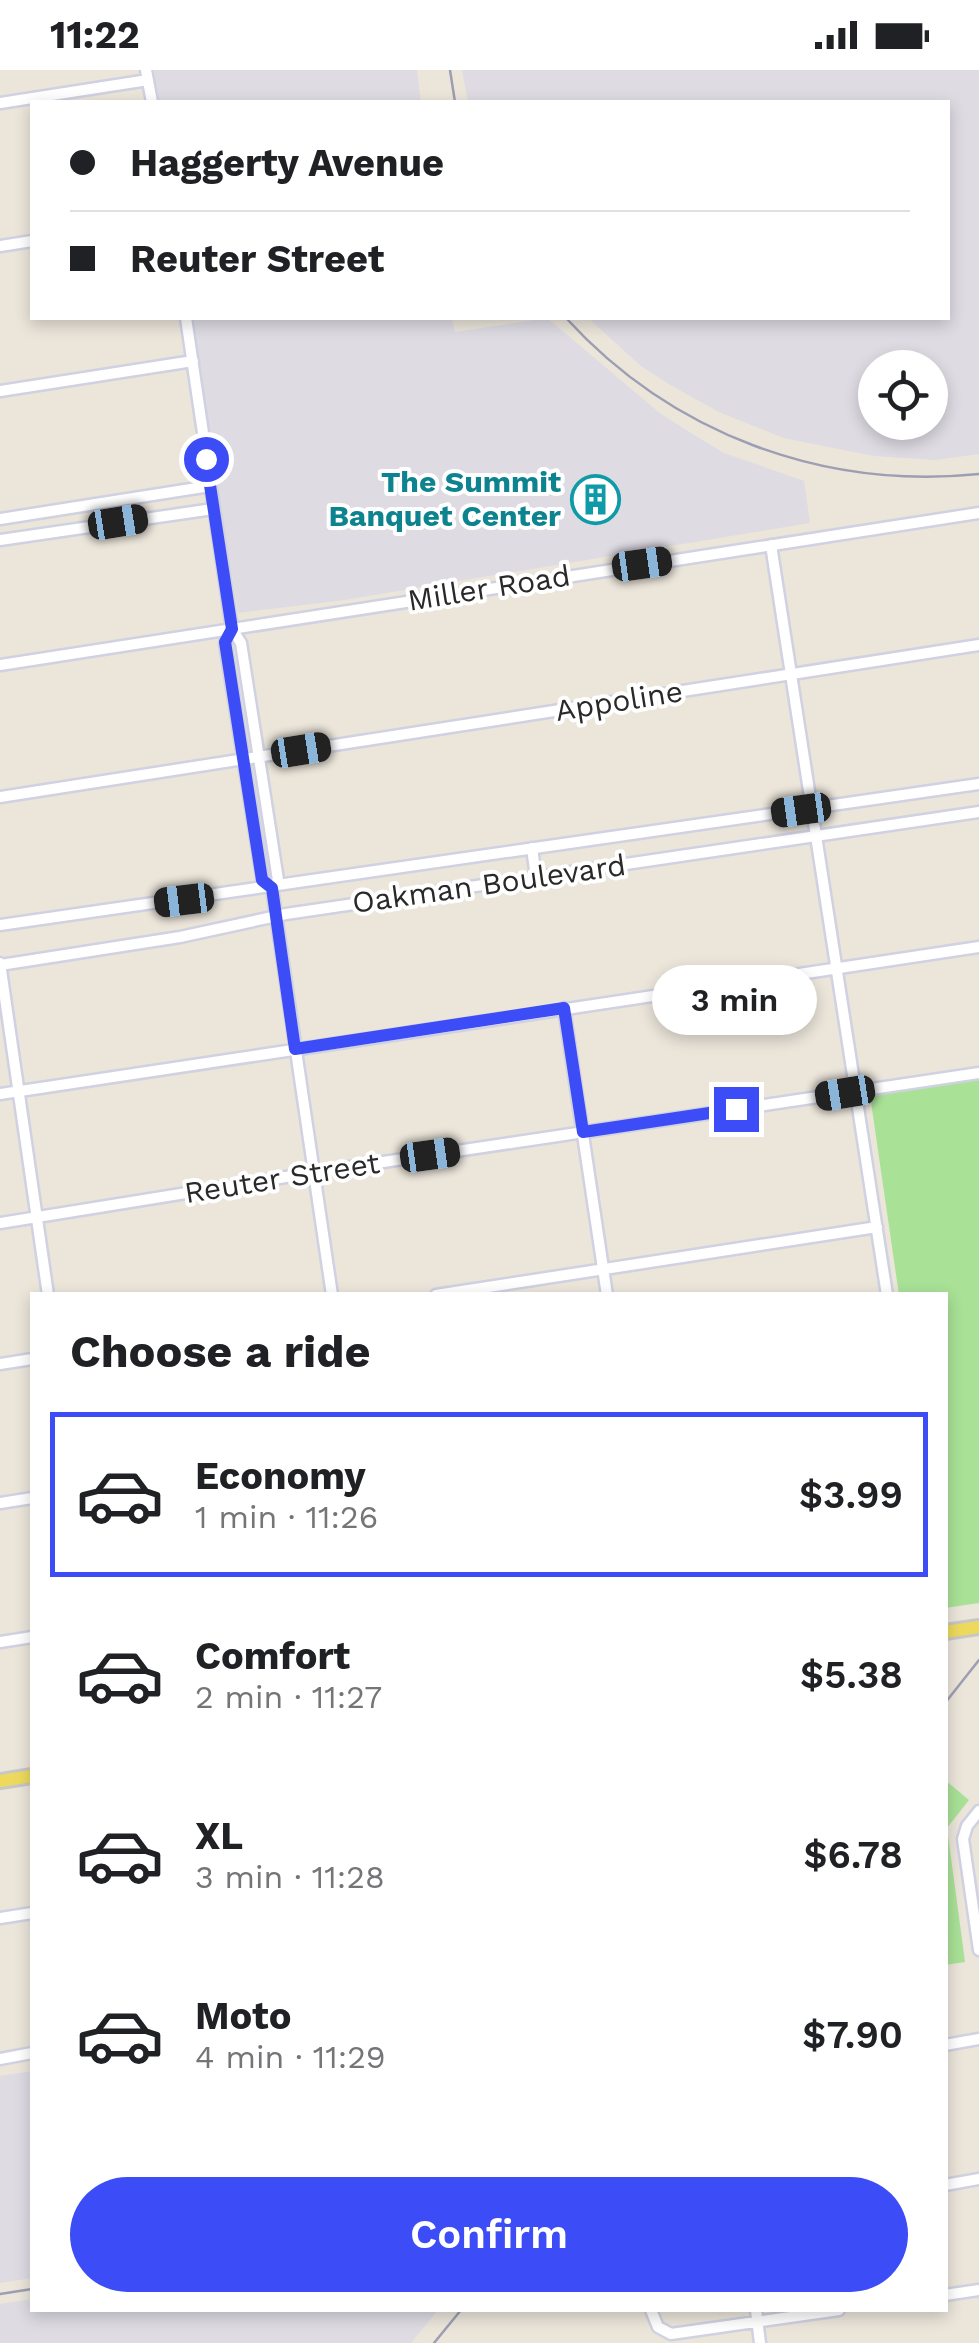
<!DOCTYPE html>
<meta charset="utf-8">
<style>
body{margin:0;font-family:"Work Sans",sans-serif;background:#f2f2f2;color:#202124;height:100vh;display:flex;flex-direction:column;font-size:38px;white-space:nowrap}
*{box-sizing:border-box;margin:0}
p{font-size:32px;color:#757577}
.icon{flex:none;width:55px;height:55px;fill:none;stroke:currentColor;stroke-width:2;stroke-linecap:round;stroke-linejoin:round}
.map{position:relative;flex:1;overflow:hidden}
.panel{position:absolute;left:30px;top:1222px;width:918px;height:1020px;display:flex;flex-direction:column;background:#fff;border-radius:0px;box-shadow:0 5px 15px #0003}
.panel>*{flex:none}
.banner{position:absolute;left:30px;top:30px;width:920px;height:220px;border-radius:0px;box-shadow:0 5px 15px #0003;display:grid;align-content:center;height:220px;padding:0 40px;background:#fff}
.tools{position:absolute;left:858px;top:280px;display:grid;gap:20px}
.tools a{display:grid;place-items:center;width:90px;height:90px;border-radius:50%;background:#fff;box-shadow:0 5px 15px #0003;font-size:50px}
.end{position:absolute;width:45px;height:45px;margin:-22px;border:12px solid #3c4cf6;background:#fff;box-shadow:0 0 0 5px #fff}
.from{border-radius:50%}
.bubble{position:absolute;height:70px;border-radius:35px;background:#fff;box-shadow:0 5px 15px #0003;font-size:32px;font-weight:600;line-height:70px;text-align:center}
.car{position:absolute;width:30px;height:60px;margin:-30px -15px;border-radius:12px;box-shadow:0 0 8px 2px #0007;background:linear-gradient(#222 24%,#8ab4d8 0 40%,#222 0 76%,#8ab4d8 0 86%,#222 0)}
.banner b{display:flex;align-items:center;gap:35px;height:95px;font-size:38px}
.banner b+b{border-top:2px solid #e0e0e0}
.banner i{width:25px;height:25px;background:#202124}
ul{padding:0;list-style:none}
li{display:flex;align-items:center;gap:30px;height:165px;margin:0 20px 15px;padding:0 20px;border:5px solid transparent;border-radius:0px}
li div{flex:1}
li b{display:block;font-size:38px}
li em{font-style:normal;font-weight:600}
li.selected{border-color:#3c4cf6}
li>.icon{width:90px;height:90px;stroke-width:1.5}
h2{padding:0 40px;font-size:45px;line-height:120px}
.button{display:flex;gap:20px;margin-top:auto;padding:20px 40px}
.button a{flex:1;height:115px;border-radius:60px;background:#3c4cf6;color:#fff;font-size:40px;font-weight:600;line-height:115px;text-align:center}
.status{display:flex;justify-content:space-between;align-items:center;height:70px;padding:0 50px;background:#fff;direction:ltr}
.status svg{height:28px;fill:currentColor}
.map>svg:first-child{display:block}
.industrial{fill:#dedbe3;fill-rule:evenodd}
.green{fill:#a9e197}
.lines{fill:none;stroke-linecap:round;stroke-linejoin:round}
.minor-casing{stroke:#d0d1e1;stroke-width:15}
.major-casing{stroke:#c7c7c7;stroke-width:18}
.minor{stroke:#fff;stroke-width:10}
.major{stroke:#edda5d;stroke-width:12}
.rail{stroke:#9d9eb3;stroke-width:2.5}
.route{stroke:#3c4cf6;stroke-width:12}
.labels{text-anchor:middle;stroke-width:8;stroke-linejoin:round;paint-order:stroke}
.culture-label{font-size:30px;font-weight:bold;fill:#0d838f;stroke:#fff;text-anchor:end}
.street-label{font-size:30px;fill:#292929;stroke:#fff}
</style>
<div class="status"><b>11:22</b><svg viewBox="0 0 49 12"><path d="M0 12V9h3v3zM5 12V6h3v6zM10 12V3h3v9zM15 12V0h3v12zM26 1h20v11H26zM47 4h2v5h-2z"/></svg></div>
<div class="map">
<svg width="979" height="2273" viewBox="0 0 979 2273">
<rect width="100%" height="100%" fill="#ebe5da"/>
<path class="industrial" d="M154 0H417L421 32H159Z
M462 0H979V384L935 390 874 386 784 368 721 343 672 316 641 296 588 248H948V32H468ZM875 298H930V352H875Z
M191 248H452L455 262 547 248 661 344 694 365 724 383 804 411 810 453 344 530 238 543Z
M32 2001V2208L0 2213V2006Z
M32 2229V2240H438L411 2273H0V2234Z"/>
<path class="green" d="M979 1010V1533L945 1538V1225H899L870 1025Z
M945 1710 969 1730 947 1758 965 1892 945 1895Z"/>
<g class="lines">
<defs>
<path id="minor" d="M146 0 152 32
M0 33 148 10
M0 176 32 171
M186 248 232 559 241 573 278 810 272 818 332 1225
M0 321 193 291
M0 449 210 416
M0 470 213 439
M771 475 887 1225
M232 559 225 573 263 813 272 818
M0 595 979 443
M0 727 979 575
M532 778 536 807
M0 855 979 714
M0 893 48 1225
M0 895 180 867 286 844 979 742
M564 938 607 1225
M0 1024 979 877
M0 1153 323 1101 979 1003
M436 1225 877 1157
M0 1294 32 1289
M0 1433 32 1428
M0 1572 32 1567
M979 1741 967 1756 963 1769 979 1880
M0 1848 32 1843
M945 1975 979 1969
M0 1989 32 1983
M945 2115 979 2109
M945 2225 979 2220
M651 2240 658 2257 671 2264 839 2240
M756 2240 760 2273"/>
<path id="major" d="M945 1562 979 1557
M0 1711 32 1706"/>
</defs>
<use href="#minor" class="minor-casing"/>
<use href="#major" class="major-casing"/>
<use href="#minor" class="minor"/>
<use href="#major" class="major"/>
<path class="rail" d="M450 0 455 32
M566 248C672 364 823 420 979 404
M945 1633 979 1590
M0 2224 32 2219
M434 2273 461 2240"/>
</g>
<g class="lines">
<path class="route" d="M206 389 232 559 225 572 262 810 272 818 295 979 564 938 583 1062 736 1039"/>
</g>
<defs>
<symbol id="building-ring" viewBox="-11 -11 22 22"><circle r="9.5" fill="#fff" stroke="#0f9aa8" stroke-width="1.5"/><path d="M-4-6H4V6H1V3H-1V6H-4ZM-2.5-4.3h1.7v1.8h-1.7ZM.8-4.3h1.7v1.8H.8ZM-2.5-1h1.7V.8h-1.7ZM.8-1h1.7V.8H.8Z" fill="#0f9aa8"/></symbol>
</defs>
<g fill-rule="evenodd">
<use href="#building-ring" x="568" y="402" width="55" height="55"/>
</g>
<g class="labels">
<g class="culture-label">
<text x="561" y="422">The Summit<tspan x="561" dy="34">Banquet Center</tspan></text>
</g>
<g class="street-label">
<text transform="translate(489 518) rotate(-9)" y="10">Miller Road</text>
<text transform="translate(619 631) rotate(-9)" y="10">Appoline</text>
<text transform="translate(489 814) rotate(-8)" y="10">Oakman Boulevard</text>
<text transform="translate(282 1108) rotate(-9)" y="10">Reuter Street</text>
</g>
</g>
</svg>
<div class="tools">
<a><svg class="icon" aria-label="locate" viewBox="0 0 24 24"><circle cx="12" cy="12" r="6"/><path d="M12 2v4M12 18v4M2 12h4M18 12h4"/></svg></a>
</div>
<i class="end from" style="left:206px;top:389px"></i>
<i class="end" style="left:736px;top:1039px"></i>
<div class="bubble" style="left:652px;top:895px;width:165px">3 min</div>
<i class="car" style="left:118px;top:452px;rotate:81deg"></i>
<i class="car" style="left:642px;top:494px;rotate:82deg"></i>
<i class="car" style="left:301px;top:680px;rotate:81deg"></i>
<i class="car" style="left:801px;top:740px;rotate:262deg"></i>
<i class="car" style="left:184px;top:830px;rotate:263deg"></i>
<i class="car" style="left:845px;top:1023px;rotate:261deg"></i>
<i class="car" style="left:430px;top:1085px;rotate:82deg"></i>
<div class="banner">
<b><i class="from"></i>Haggerty Avenue</b>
<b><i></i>Reuter Street</b>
</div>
<section class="panel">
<h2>Choose a ride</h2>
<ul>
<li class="selected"><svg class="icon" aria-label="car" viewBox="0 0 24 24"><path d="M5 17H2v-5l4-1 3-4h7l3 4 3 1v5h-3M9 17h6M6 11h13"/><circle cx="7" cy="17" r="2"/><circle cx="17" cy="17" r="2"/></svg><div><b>Economy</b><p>1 min · 11:26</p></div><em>$3.99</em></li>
<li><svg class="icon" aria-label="car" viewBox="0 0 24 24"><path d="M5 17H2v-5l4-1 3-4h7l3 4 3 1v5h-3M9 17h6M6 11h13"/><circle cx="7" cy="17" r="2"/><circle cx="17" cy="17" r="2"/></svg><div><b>Comfort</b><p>2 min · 11:27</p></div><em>$5.38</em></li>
<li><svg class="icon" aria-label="car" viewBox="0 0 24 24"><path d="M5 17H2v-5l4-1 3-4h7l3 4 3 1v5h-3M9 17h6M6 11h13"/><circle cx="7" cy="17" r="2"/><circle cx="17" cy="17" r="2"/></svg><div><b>XL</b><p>3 min · 11:28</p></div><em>$6.78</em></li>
<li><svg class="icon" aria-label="car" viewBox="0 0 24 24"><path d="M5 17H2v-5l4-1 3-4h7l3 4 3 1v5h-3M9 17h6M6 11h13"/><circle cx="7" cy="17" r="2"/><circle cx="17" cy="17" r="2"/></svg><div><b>Moto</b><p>4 min · 11:29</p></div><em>$7.90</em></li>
</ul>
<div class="button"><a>Confirm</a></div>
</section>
</div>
